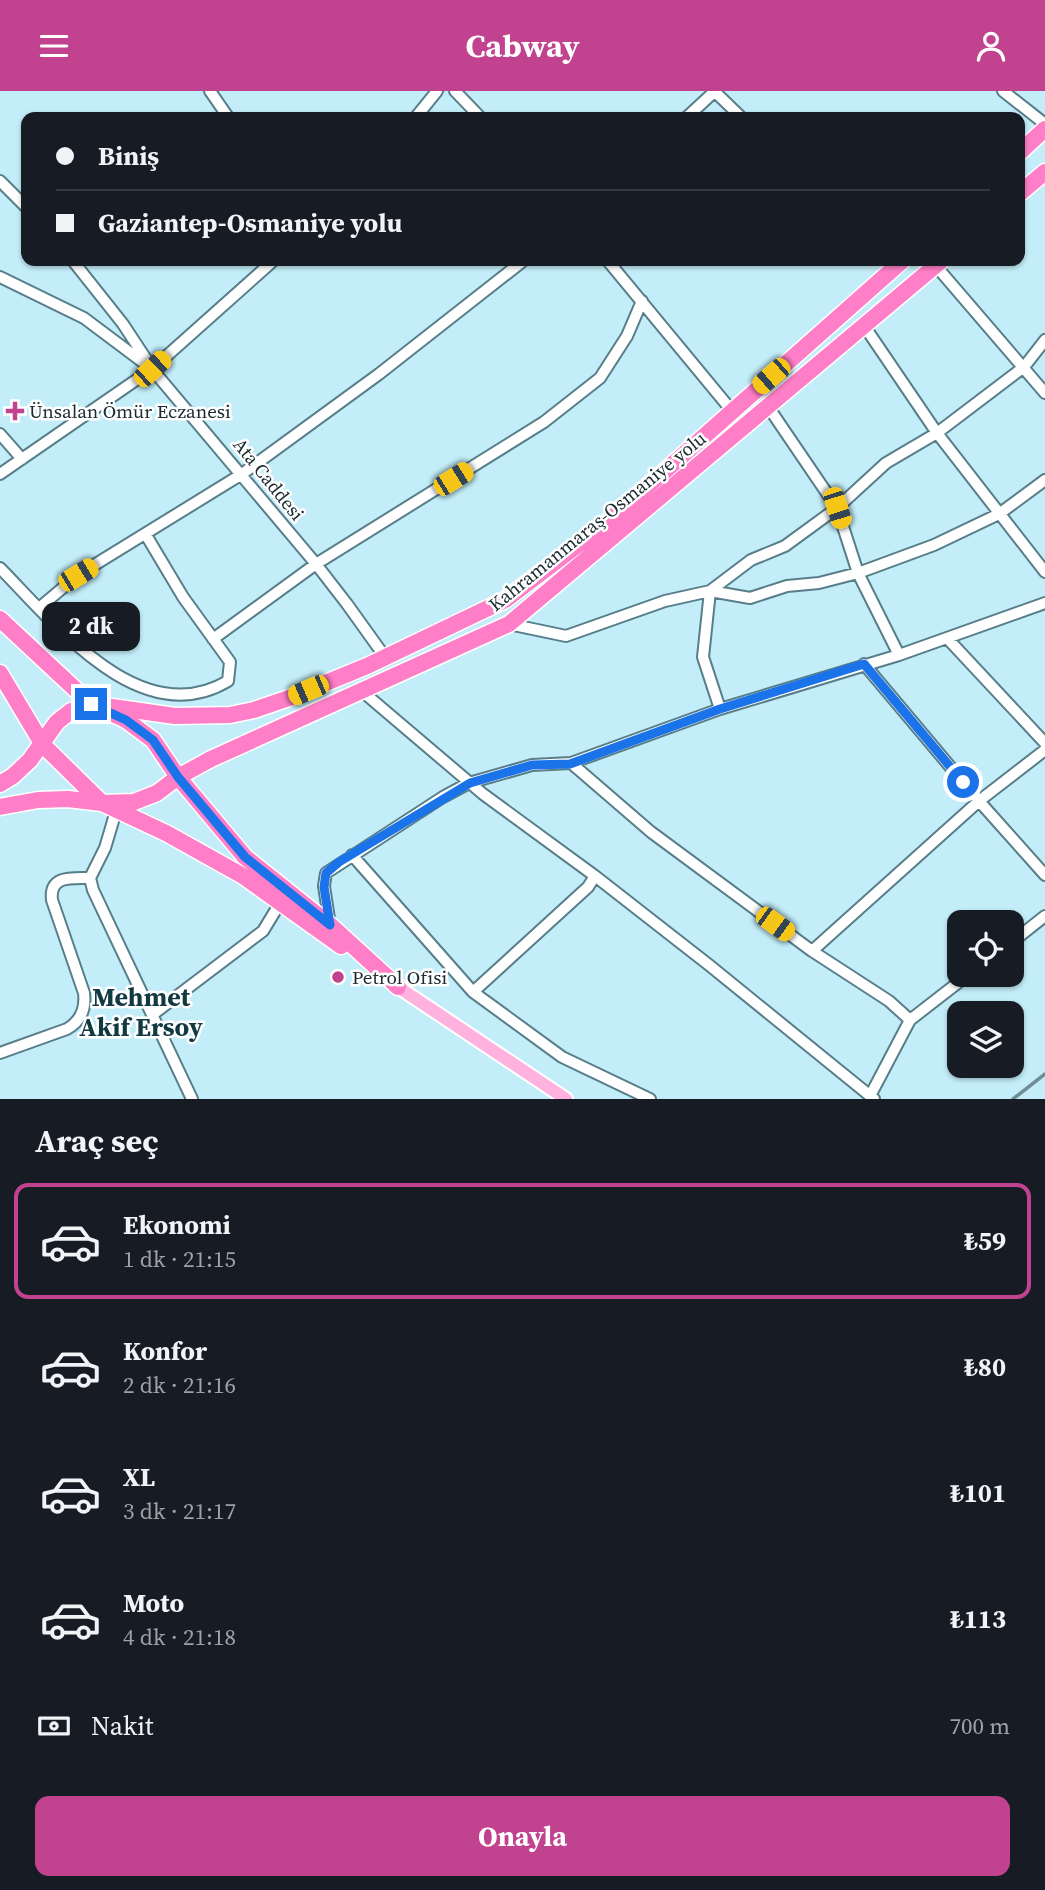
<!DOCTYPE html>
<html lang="tr">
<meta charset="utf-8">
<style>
body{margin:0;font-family:"Source Serif 4",serif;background:#20242c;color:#f1f3f6;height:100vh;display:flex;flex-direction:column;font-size:26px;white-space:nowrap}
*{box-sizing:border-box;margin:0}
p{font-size:23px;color:#9ea1a6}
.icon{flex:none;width:38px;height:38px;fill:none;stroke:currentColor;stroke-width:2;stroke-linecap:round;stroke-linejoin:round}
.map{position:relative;height:1008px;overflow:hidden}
.sheet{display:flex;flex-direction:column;background:#171b24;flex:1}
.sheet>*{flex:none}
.guide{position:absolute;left:21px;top:21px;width:1004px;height:154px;border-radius:14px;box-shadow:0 2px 5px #0004;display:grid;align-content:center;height:154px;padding:0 35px;background:#171b24}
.buttons{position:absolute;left:947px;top:819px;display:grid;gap:14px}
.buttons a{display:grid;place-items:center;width:77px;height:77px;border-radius:14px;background:#171b24;box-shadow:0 2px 5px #0004;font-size:35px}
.end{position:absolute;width:32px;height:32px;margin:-16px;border:9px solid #1a73e8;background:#fff;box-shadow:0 0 0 4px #fff}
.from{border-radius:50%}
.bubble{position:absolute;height:49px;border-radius:14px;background:#171b24;box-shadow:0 2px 5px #0004;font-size:23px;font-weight:700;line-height:49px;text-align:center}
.car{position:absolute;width:21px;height:42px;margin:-21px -10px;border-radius:9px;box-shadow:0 0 5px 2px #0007;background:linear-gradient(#f5c518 24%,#345 0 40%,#f5c518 0 76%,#345 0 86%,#f5c518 0)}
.guide b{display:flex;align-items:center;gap:24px;height:66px;font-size:26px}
.guide b+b{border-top:2px solid #363941}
.guide i{width:18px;height:18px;background:#f1f3f6}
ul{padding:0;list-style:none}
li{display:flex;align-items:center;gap:21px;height:116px;margin:0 14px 10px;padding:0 21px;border:4px solid transparent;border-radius:14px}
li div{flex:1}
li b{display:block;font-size:26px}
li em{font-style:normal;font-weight:700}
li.current{border-color:#c1428e}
li>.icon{width:63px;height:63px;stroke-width:1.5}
h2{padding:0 35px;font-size:32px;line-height:84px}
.pay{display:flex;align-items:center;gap:18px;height:77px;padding:0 35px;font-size:26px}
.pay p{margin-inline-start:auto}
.primary-button{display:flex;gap:14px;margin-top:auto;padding:14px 35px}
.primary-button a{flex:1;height:80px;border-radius:14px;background:#c1428e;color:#fff;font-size:28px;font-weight:700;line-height:80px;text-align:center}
header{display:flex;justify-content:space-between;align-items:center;height:91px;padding:0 35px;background:#c1428e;color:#fff;font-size:32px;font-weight:700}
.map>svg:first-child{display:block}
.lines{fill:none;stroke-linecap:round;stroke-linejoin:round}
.minor-casing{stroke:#577e89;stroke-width:14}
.major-casing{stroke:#fff;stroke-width:16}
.highway-casing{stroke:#fff;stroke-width:19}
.minor{stroke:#fff;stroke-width:10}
.major{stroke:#feb2dd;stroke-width:12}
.highway{stroke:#fe7ec7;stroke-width:16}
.rail{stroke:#718e96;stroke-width:3.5}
.route{stroke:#1a73e8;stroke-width:9}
.poi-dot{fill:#c1428e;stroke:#fff;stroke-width:2.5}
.labels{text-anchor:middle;stroke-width:5;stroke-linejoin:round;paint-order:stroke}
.poi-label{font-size:19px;fill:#1b2b2f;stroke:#fff;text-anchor:start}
.street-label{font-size:19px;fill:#1b2b2f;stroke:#fff}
.district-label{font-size:26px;font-weight:bold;fill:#113942;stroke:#fff}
</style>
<header><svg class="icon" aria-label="menu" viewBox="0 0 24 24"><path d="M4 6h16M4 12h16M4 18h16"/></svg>Cabway<svg class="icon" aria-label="person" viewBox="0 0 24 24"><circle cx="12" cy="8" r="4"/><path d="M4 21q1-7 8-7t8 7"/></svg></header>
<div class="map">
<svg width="1045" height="1008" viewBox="0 0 1045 1008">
<rect width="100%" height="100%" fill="#c3eef9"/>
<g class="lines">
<defs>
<path id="minor" d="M210 0 228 26
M455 0 480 26
M714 0 741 26
M1003 0 1045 33
M416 26 437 0
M687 26 715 0
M0 90 26 116
M73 170 123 233 148 271
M608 170 732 320
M936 175 1045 302
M0 186 84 227 152 278 316 473 347 513 385 566
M865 236 937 342 1045 481
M769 317 837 417 858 482 899 564
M0 343 22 368
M0 383 152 278 273 170
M0 477C55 533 141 642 228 590L230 571 183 506 146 444
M39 517 78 484 242 383 379 283 523 170
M509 533 566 545 665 510 710 500 750 507 787 495 819 492 858 482 934 454 999 423 1045 389
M947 547 1045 652
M213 548 316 473 544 331 600 287 627 245 642 210
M864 573 979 710 1045 784
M363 601 483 703 595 785 709 874 874 1008
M720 618 703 566 710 500 751 469 785 455 837 417 886 372 937 342 1024 276 1045 249
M571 672 651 741 812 860 889 910 910 929
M116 720 105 757 90 787 93 799 192 1008
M352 764 473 901 562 966 650 1008
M330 834 324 795 326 782 443 706 469 692 532 674 571 672 720 618 899 564 1045 512
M1012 851 1045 825
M812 860 979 710 1045 659
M473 901 588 796 595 785
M152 924 263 840 280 812
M0 962 67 938C81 930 86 918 84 902L52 809C49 784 72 787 90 787
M870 1005 910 929 968 884"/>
<path id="major" d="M398 896 566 1008"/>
<path id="highway" d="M1020 61 1045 38
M1020 102 1045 81
M0 528 91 613 126 629 153 649 178 686 245 766 330 834 398 896
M0 582 43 654 102 712 166 742 243 785 341 855
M0 693 13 685 30 669 57 631 71 620 91 613 175 625 230 624 254 619 289 607 367 575 505 509 604 434 902 170
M0 716 38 709 68 708 102 712 134 711 157 702 178 686 211 668 509 533 941 170"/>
</defs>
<use href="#minor" class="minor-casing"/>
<use href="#major" class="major-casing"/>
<use href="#highway" class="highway-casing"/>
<use href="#minor" class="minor"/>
<use href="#major" class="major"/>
<use href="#highway" class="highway"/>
<path class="rail" d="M1013 1008 1045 983"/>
</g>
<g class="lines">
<path class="route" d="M91 613 126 629 153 649 178 686 245 766 330 834 324 796 326 782 339 771 470 692 532 674 570 673 720 618 864 573 963 691"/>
</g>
<g class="poi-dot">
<path d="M11.5 309.5h7v7h7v7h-7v7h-7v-7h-7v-7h7z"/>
<circle cx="338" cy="886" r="7"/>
</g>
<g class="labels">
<g class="poi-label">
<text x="29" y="327">Ünsalan Ömür Eczanesi</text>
<text x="352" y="893">Petrol Ofisi</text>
</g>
<g class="street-label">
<text transform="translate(269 388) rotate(51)" y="7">Ata Caddesi</text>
<text transform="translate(597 430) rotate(-39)" y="7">Kahramanmaraş-Osmaniye yolu</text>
</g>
<g class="district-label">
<text x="141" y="915">Mehmet<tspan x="141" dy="30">Akif Ersoy</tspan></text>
</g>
</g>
</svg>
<div class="buttons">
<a><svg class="icon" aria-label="locate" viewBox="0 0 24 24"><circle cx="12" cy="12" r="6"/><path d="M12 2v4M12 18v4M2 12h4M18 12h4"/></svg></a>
<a><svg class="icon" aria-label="layers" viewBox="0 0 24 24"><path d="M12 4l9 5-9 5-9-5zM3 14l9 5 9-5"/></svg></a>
</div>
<i class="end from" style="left:963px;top:691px"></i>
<i class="end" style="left:91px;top:613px"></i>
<div class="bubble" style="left:42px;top:511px;width:98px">2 dk</div>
<i class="car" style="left:152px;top:278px;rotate:47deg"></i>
<i class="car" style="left:771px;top:285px;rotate:229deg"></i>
<i class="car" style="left:453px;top:388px;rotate:58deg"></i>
<i class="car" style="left:837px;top:417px;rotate:162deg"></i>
<i class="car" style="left:78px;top:484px;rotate:59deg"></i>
<i class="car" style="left:308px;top:599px;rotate:247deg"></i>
<i class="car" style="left:775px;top:833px;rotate:126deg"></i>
<div class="guide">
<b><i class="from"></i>Biniş</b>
<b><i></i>Gaziantep-Osmaniye yolu</b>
</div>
</div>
<section class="sheet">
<h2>Araç seç</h2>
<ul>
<li class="current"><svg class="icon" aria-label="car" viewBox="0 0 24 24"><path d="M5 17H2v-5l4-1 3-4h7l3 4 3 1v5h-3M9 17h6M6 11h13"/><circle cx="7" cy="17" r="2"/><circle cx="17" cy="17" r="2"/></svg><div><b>Ekonomi</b><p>1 dk · 21:15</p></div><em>₺59</em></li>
<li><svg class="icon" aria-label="car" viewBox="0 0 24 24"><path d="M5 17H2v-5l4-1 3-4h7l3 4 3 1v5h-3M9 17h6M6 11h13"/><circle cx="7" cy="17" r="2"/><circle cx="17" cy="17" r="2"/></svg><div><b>Konfor</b><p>2 dk · 21:16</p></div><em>₺80</em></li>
<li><svg class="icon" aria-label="car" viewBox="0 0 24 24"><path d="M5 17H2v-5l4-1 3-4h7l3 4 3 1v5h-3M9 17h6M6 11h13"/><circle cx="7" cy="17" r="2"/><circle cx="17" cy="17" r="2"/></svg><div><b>XL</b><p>3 dk · 21:17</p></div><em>₺101</em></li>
<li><svg class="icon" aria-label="car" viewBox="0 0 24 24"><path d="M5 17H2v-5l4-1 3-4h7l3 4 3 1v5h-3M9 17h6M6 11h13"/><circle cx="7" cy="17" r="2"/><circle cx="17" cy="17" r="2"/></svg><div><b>Moto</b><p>4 dk · 21:18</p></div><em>₺113</em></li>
</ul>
<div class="pay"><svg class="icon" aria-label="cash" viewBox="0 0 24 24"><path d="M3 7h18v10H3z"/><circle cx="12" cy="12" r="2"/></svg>Nakit<p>700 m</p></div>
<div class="primary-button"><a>Onayla</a></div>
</section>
